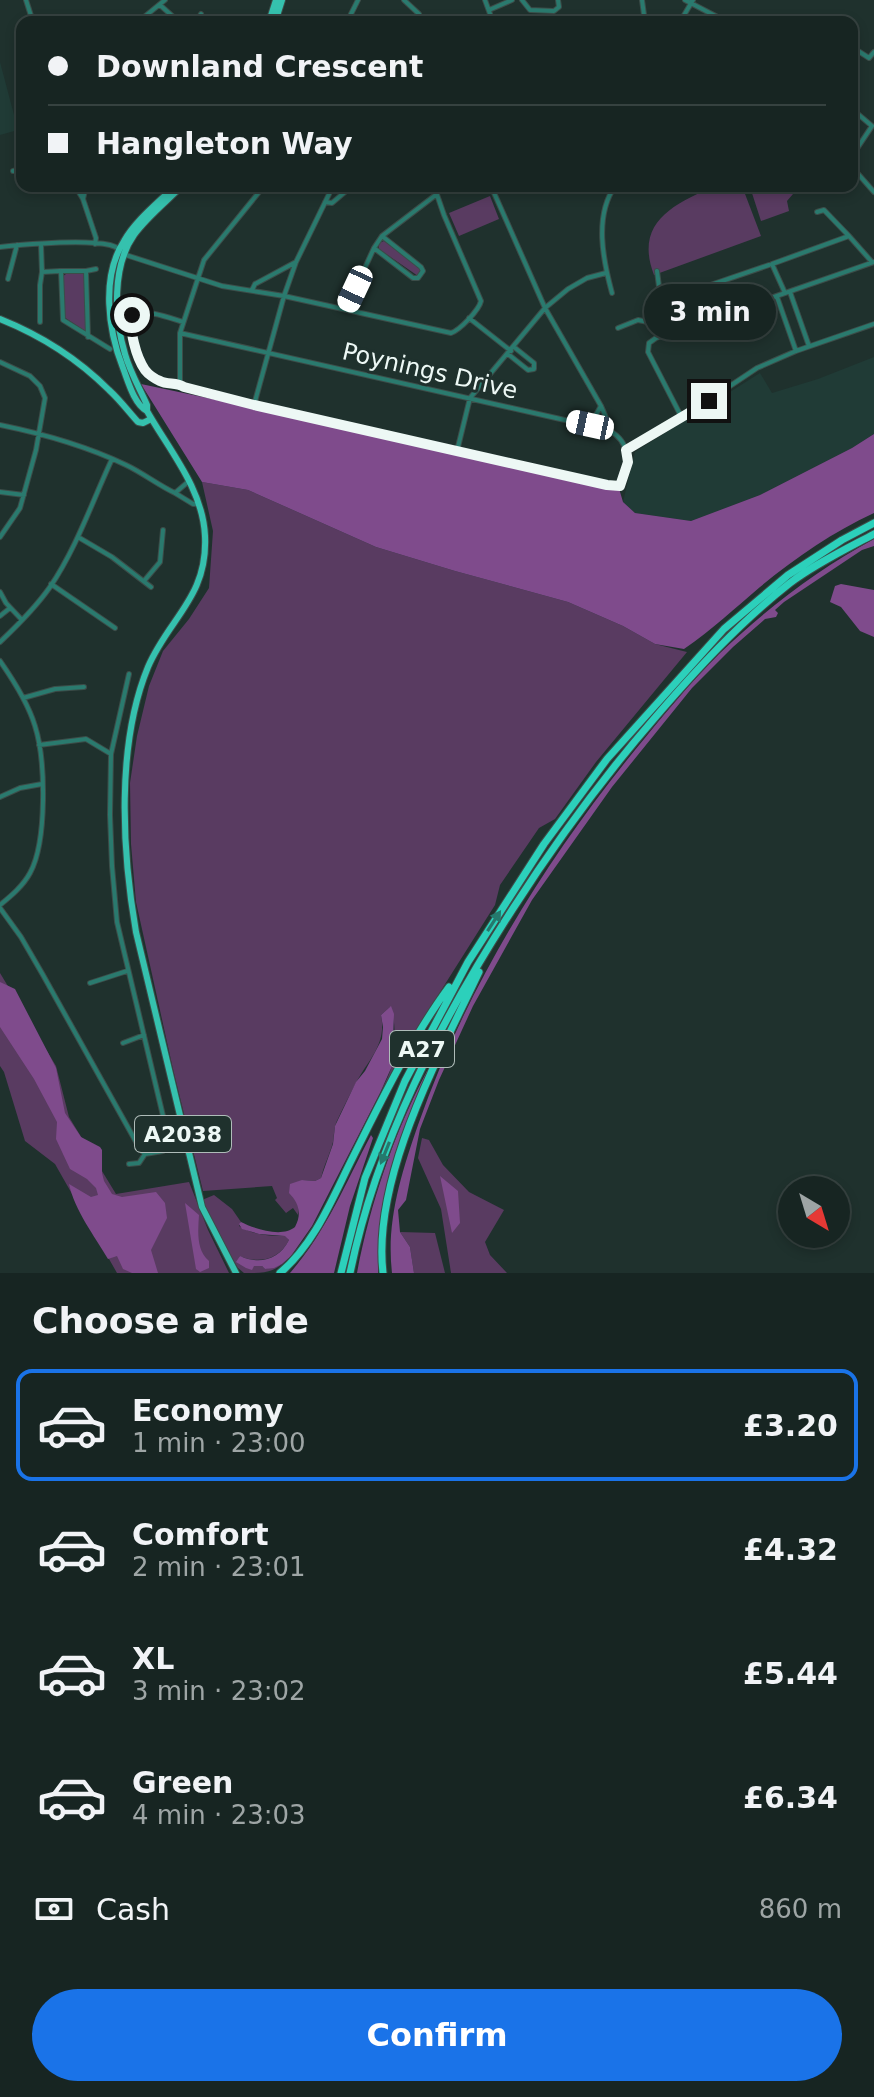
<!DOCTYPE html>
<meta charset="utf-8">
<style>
body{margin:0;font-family:"DejaVu Sans",sans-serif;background:#202d2a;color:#f1f3f6;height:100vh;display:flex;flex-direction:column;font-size:30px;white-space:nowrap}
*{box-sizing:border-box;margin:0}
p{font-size:26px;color:#9ea5a5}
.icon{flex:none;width:44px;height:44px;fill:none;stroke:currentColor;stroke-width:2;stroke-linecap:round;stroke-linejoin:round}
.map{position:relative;height:1273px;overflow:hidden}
.panel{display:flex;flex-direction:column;background:#172522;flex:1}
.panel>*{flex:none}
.banner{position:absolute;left:16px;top:16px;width:842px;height:176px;border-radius:16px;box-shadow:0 4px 12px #0003,0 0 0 2px #364240;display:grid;align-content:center;height:176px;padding:0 32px;background:#172522}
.needle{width:52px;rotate:142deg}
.buttons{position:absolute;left:778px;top:1176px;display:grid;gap:16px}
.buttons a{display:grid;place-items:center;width:72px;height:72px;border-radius:50%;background:#172522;box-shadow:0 4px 12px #0003,0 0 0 2px #364240;font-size:40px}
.end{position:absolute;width:36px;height:36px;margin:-18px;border:10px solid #edf8f5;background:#111;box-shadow:0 0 0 4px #111}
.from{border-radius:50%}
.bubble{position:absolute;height:56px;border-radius:28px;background:#172522;box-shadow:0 4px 12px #0003,0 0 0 2px #364240;font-size:26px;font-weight:700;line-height:56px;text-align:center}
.car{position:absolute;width:24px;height:48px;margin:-24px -12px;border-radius:10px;box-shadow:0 0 6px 2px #0007;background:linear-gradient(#fff 24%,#345 0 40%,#fff 0 76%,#345 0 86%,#fff 0)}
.banner b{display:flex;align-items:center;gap:28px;height:76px;font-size:30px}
.banner b+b{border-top:2px solid #364240}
.banner i{width:20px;height:20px;background:#f1f3f6}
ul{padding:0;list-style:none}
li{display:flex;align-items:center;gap:24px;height:112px;margin:0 16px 12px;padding:0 16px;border:4px solid transparent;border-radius:16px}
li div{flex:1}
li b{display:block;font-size:30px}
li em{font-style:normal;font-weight:700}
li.selected{border-color:#1a73e8}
li>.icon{width:72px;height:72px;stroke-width:1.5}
h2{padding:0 32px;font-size:36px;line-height:96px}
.pay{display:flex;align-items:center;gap:20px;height:88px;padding:0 32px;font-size:30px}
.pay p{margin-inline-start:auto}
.primary-button{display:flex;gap:16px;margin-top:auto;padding:16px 32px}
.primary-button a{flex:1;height:92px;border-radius:48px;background:#1a73e8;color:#fff;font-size:32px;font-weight:700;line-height:92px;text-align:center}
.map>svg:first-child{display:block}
.built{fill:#203b36}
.green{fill:#593b61}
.forest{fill:#7f4b8c}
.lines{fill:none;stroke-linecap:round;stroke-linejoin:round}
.minor-casing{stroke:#3c4d49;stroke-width:6}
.primary-casing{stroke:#3c4d49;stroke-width:8}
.trunk-casing{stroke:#3c4d49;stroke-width:9}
.minor{stroke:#2a7a6e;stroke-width:4}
.primary{stroke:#35c1ae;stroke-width:6}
.trunk{stroke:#2cd0bb;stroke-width:7}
.oneway{fill:#25796d}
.route{stroke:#edf8f5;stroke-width:10}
.labels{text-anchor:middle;stroke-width:6;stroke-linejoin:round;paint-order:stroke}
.shield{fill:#1f312d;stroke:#afbcb9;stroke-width:2}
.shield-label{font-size:22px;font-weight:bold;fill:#edf8f5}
.street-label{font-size:24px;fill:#edf8f5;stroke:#1f312d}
</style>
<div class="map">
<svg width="874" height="1273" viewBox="0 0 874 1273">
<rect width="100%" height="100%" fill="#1f312d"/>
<path class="built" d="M0 62 18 130 0 135Z
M874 357V434L852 448 760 495 691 521 635 513 623 502 635 452 760 373 772 393 818 379Z"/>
<path class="green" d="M715 186H742L761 236 654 275C634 223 673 204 715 186Z
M753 186H790L793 194 787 201 789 211 761 221 750 187Z
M490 196 499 219 459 236 449 213Z
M384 241 420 268 421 271 418 276 379 249V243Z
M83 273 85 275V331L64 317 63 276 66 274Z
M202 482 248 490 376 547 455 571 568 602 623 626 655 644 687 652 596 762 555 819 539 828 500 885 495 905 423 1019 380 1093C384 1085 389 1076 391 1068 395 1054 397 1019 390 1007L381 1015C387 1045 368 1060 356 1083 349 1096 342 1110 336 1123 334 1129 334 1135 333 1142 330 1154 324 1165 321 1178L315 1181 302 1180 297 1201 299 1208 298 1215 293 1208 286 1213 275 1200 277 1198 272 1186 203 1191 173 1069 136 902 131 844 130 783 137 736 149 686 163 651 189 619 209 588 213 531Z
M0 973 56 1066 69 1117 116 1194 189 1182 208 1230 229 1273H117L55 1164 25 1141 4 1072 0 1066Z
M422 1138 429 1140 443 1165 469 1192 504 1210 485 1242 490 1255 507 1273H451L441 1209 418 1158Z
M214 1195 232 1209 241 1222 239 1226C253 1235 269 1236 286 1236L289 1240C279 1260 259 1264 239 1256L254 1266H262L265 1269 282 1264 291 1256C274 1273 268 1273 244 1273L238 1268 210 1221 202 1200Z
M400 1232 435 1233 445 1273H414L410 1247Z"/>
<path class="forest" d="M141 384 618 485 623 502 635 513 691 521 760 495 852 448 874 434V513C833 532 795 558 760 587 735 608 712 630 684 649L655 644 623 626 568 602 455 571 376 547 248 490 202 482Z
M874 539V546L862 550 784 602 775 610 778 613 776 617 765 619 733 647 692 688 612 787 532 900 473 1006 439 1080 420 1129 406 1200 398 1210 400 1232 410 1247 414 1273H392C386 1222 401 1174 418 1125 466 988 544 862 635 750 662 717 689 684 719 654 765 610 818 569 874 539Z
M841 584 874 590V637L860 631 841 607 830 602 835 586Z
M0 982 15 989 56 1068 65 1113 81 1137 100 1147 102 1150V1173L104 1181 112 1194 122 1197 156 1192 165 1203 167 1218 151 1250 158 1273H132L123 1269 117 1256 108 1259C94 1235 75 1211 69 1184L91 1197 98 1195 96 1188 87 1179 70 1169 56 1139 57 1122 34 1079 0 1027Z
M391 1006 394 1014 392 1066 380 1093 312 1226 291 1256 282 1264 274 1268 265 1269 262 1266H254L252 1270 246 1268 236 1262 240 1256C259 1265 279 1260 289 1240L285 1236 259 1234 242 1229 239 1224 241 1222C255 1229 282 1238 295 1227 302 1214 299 1203 289 1193L290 1184 302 1180 315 1181 321 1178 333 1144 335 1126 356 1082 365 1071 382 1039 383 1027 381 1015Z
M427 1071 428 1072 387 1186 378 1238V1273H357C370 1204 394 1133 427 1071Z
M371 1135 373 1138 350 1206 334 1273H290C326 1232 346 1182 371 1135Z
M440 1176 458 1191 460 1223 452 1233Z
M185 1203 199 1215C198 1231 196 1250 209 1261V1268L200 1272 196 1269Z"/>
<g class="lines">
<defs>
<path id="minor" d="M26 0 33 22
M404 0 419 14 423 22
M485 0 493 22
M522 0 530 10 554 11 559 7 558 0
M642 0 645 22
M685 0 727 22
M160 5 179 22
M489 10 512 0
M138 22 165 0
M196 22 201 14
M347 22 358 0
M680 22 693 0
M852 47 869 58 874 52
M852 109 872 126
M852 156 872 126
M852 167 874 192
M13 171 22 169
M75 186 83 199 96 238 95 244
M491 186 545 308 601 406 608 422 609 430
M83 199 86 186
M325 202 332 203 352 186
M817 212 824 210 849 236
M41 244 42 272 60 271
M0 247C30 244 82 239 110 245 117 247 122 250 126 255L222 286 284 296 451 333C460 330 479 310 481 301L444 215 434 186
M374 248 413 278H418L423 271 421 267 382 236
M86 271 96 269
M657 271 661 302
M8 279 17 245
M252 290 255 284 296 262
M790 292 809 346
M612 293C603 260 594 216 615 186
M785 293 772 264 849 236 872 262
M777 297 796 351
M346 309 374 248 382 236 437 194
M469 318 511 351
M40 322V285L42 272
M618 328 638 320 648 322 662 319
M180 333 609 430C634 445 627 463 620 486L484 458 184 387 180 384V333L204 260 264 186
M665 335 661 302 769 265
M88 337 86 271H61L63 320 110 349
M508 354 528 370 534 369V363L514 347
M0 362 30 376 40 386 45 398 36 450 20 508 0 537
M180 384C148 382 142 369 134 340 132 331 130 324 132 315 148 309 167 317 183 322
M254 405 284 296 296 262 333 186
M682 418 648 352 649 343 656 338 874 262
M0 425C44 434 86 446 126 465 143 473 158 485 175 493L189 481
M590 425 601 406
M626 450 682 418 757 368 796 351 874 324
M457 451 470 398 545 308 568 289 587 278 606 273
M0 492 24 495
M175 493 193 504H199
M78 537 112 557 151 587
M144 581 160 562 163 530
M51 584 115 628
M0 592 6 603 22 620
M0 616 10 608
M0 642C18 625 36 607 50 587 77 547 92 502 112 459
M0 661C14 681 28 703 35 726 46 761 47 842 30 873 23 886 11 896 0 905
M23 698 55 689 84 687
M39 745 86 739 111 754 110 815 112 866 117 922 169 1141 163 1151 145 1154 139 1163 129 1164
M111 754 129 674
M0 797 20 788 42 784
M0 908 21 937 43 975 140 1149 145 1154
M90 983 127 971
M123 1043 144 1035"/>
<path id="primary" d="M269 22 276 0
M275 22 282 0
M175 186C158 203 136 220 124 241 101 277 108 330 123 368 128 381 134 404 147 411 169 450 203 489 205 536 208 597 169 618 148 667 116 745 122 851 136 932L202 1207 236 1273
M0 319C40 335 78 359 109 390 120 400 128 411 138 422L143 423 151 419
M147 411V405C140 389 130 372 125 354 114 318 112 266 134 235 147 217 166 202 182 186"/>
<path id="trunk" d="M280 1273C315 1243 332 1199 352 1159 380 1103 412 1037 449 987
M341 1273 365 1178 405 1081 468 962 544 844 607 759 724 629 788 575 842 540 874 523
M350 1273C377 1142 440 1022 512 910 555 843 601 780 653 720 695 671 739 623 790 583 815 564 846 549 874 534
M383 1273C372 1177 439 1057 479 972"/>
</defs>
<use href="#minor" class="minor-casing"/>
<use href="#primary" class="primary-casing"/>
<use href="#trunk" class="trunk-casing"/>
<use href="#minor" class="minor"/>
<use href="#primary" class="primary"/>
<use href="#trunk" class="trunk"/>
</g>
<defs><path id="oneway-solid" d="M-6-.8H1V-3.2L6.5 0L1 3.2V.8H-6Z" transform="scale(2)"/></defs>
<g class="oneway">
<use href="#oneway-solid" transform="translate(494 921) rotate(-57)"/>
<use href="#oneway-solid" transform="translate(385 1153) rotate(112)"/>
</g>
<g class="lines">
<path class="route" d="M132 315C129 330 136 357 145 370 148 374 155 379 160 381 168 385 176 382 184 387L254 405 607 485 620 486 628 462 626 450 709 401"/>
</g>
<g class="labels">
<g class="shield">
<rect x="390" y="1031" width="64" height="36" rx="6"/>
<rect x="135" y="1116" width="96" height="36" rx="6"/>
</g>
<g class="shield-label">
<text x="422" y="1057">A27</text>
<text x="183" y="1142">A2038</text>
</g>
<g class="street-label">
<text transform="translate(430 371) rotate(13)" y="8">Poynings Drive</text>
</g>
</g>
</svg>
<div class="buttons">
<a><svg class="needle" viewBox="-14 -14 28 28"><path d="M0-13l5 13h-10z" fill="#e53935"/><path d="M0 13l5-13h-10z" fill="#9ea5a5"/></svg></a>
</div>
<i class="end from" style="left:132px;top:315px"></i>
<i class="end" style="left:709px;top:401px"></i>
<div class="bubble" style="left:644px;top:284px;width:132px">3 min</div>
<i class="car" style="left:355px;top:289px;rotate:205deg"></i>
<i class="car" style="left:590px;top:425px;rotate:282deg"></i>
<div class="banner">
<b><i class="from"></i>Downland Crescent</b>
<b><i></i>Hangleton Way</b>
</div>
</div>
<section class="panel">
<h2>Choose a ride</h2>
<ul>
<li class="selected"><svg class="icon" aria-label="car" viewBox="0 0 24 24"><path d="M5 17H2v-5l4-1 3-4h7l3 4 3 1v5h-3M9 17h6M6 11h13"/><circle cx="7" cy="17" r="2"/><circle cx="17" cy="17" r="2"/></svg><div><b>Economy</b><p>1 min · 23:00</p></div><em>£3.20</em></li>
<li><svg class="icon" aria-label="car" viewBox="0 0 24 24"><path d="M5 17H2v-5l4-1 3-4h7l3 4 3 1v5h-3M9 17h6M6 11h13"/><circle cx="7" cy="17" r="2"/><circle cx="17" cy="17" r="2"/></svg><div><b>Comfort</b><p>2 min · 23:01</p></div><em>£4.32</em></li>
<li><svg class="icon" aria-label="car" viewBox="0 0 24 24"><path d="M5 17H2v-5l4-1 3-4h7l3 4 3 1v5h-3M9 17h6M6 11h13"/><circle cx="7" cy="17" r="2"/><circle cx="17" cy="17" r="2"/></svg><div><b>XL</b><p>3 min · 23:02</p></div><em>£5.44</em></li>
<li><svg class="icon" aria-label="car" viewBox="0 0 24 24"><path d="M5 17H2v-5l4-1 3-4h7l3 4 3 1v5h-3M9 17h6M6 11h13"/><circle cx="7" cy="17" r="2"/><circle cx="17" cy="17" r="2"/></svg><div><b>Green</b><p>4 min · 23:03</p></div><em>£6.34</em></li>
</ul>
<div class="pay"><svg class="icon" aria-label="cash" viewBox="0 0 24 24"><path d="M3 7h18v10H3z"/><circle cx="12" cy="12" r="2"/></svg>Cash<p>860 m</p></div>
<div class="primary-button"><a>Confirm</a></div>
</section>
